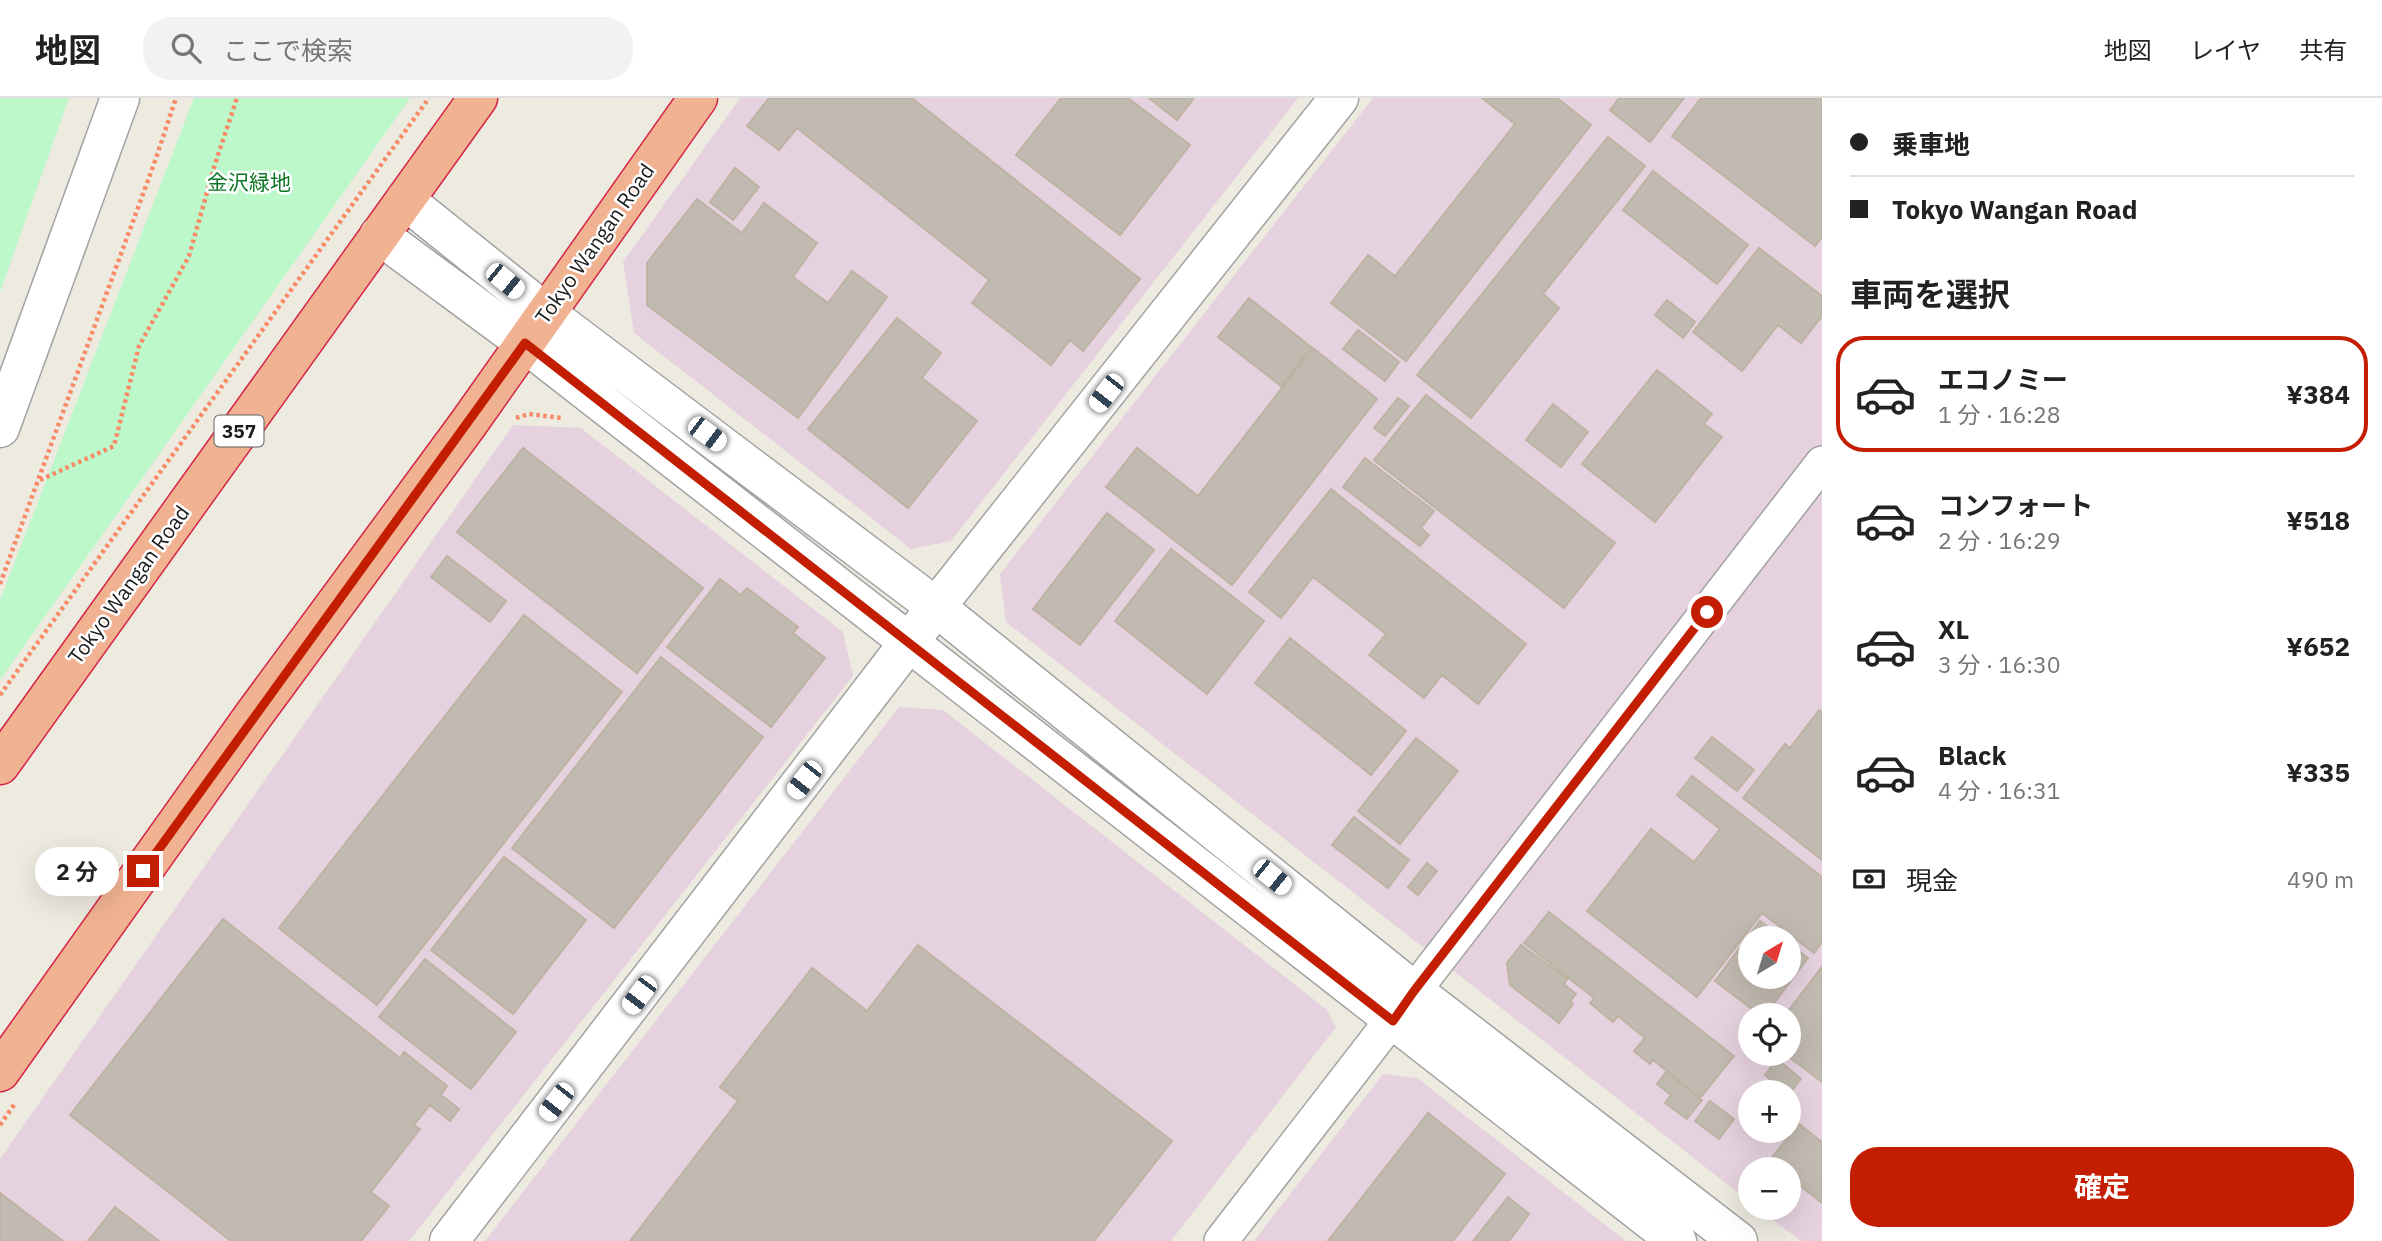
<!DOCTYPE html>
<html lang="ja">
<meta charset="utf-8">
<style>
body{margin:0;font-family:"IBM Plex Sans","Noto Sans JP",sans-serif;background:#f2f2f2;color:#222;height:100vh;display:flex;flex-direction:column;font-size:26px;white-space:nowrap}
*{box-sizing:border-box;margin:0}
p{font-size:23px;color:#767676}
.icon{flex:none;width:38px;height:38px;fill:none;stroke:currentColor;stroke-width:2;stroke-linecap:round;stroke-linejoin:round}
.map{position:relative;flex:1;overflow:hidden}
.details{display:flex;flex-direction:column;background:#fff;width:560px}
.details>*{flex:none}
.top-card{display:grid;align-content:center;height:154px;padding:0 28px;background:#fff}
.needle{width:46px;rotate:38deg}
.tools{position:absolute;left:1738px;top:828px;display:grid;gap:14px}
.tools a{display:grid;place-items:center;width:63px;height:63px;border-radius:50%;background:#fff;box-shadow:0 7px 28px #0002;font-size:35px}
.end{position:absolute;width:32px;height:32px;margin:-16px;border:9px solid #c41e02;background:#fff;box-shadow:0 0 0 4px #fff}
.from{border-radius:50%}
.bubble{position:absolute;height:49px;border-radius:24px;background:#fff;box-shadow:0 7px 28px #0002;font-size:23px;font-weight:700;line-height:49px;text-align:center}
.car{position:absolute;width:21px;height:42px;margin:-21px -10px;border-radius:9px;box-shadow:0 0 5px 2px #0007;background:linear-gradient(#fff 24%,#345 0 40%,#fff 0 76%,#345 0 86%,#fff 0)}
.top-card b{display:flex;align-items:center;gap:24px;height:66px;font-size:26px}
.top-card b+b{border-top:2px solid #e0e0e0}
.top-card i{width:18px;height:18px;background:#222}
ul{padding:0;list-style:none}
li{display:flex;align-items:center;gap:21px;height:116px;margin:0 14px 10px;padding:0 14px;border:4px solid transparent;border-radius:28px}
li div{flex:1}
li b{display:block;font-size:26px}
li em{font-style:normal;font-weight:700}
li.on{border-color:#c41e02}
li>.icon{width:63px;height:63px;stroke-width:1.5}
h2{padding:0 28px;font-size:32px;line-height:84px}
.pay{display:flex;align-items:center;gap:18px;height:77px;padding:0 28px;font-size:26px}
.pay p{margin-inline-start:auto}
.action{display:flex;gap:14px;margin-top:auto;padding:14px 28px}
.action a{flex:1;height:80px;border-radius:28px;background:#c41e02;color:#fff;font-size:28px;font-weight:700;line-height:80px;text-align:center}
header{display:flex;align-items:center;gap:42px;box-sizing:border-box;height:98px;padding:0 35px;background:#fff;border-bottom:2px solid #e0e0e0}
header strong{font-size:33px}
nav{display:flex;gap:38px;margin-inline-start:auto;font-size:24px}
.search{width:490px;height:63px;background:#f2f2f2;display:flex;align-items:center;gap:18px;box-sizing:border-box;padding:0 24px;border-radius:28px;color:#767676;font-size:26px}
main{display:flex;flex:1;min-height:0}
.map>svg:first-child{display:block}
.industrial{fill:#e6d2df;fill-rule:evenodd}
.park{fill:#bcf8ca}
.building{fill:#c1bab0;stroke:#beb3a3;stroke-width:2}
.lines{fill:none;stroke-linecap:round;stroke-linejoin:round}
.minor-casing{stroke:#a2a2a2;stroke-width:36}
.tertiary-casing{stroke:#a2a2a2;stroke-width:41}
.trunk-casing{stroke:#d42547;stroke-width:41}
.path{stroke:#f88a66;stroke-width:4.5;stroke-dasharray:3.5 3.5;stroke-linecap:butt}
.minor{stroke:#fff;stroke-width:33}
.tertiary{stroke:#fff;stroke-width:38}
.trunk{stroke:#f0b291;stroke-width:38}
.route{stroke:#c41e02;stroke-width:9}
.labels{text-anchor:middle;stroke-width:5;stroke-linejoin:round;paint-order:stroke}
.shield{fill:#fff;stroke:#5f5f5f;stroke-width:2}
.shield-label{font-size:19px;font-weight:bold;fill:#1b1b1b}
.park-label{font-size:21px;fill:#0c7624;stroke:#fff}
.street-label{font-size:21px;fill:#1b1b1b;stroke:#fff}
</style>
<header>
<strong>地図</strong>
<div class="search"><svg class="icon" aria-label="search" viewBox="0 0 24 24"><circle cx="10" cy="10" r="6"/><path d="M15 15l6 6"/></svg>ここで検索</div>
<nav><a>地図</a><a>レイヤ</a><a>共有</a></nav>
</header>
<main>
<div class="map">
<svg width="1822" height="1143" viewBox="0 0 1822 1143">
<rect width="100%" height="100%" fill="#edeae0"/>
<path class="industrial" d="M740 0H1298L951 443 911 451 634 235 623 164Z
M1373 0H1822V1143H1801L1757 1110H1788V1071H1750V1104L1006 524 1000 476ZM1750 840H1788V878H1750ZM1750 917H1788V956H1750ZM1750 994H1788V1032H1750Z
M513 327 581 330 843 534 853 578 409 1143H0V1061Z
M899 609 943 612 1326 911 1336 929 1171 1143H485Z
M1383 976 1417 980 1626 1143H1254Z"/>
<path class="park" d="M0 0H69L0 194Z
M194 0H410L0 582V502Z"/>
<path class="building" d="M769 0H912L1140 181 1083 253 1070 242 1051 267 972 205 989 182 797 30 779 52 747 28Z
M1061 0H1128L1190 47 1120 137 1016 57Z
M1149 0H1194L1177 22Z
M1482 0H1557L1591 27 1406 263 1331 205 1368 157 1395 178 1515 26Z
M1619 0H1684L1650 44 1610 12Z
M1701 0H1822V139L1815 148 1672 38Z
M1608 39 1645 68 1543 196 1559 210 1471 320 1417 277Z
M735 70 759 89 733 122 710 104Z
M1653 73 1748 147 1717 186 1623 112Z
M697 101 742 135 764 105 817 145 793 179 828 205 852 173 887 199 798 320 647 207V165Z
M1759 150 1822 198V218L1801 245 1778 227 1742 273 1693 234Z
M1249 200 1311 249 1281 288 1218 239Z
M1667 202 1695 224 1683 240 1655 217Z
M897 220 941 255 922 280 977 323 908 410 808 331Z
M1358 232 1399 264 1385 283 1343 251Z
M1313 250 1377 301 1232 487 1106 389 1137 350 1198 398Z
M1657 272 1712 316 1704 326 1722 339 1655 424 1582 366Z
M1426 297 1615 445 1564 510 1374 362Z
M1398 300 1409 308 1385 338 1374 330Z
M1553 306 1588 334 1561 369 1526 342Z
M523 350 703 490 637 575 457 434Z
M1365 360 1434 413 1421 430 1429 437 1420 448 1343 389Z
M1331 391 1526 546 1478 606 1442 577 1424 600 1369 557 1386 536 1313 479 1281 520 1249 494Z
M1107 415 1154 452 1080 547 1033 511Z
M1171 451 1264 523 1207 596 1115 523Z
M447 458 506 503 490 524 431 479Z
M720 481 741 497 747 490 798 529 793 535 825 560 771 629 667 549Z
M524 517 622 594 377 907 279 830Z
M1290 540 1406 633 1371 677 1255 585Z
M661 559 763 639 614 830 512 750Z
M1819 612 1822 614V762L1743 700 1785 646 1790 650Z
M1712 639 1754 672 1737 693 1695 660Z
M1416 640 1458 673 1400 746 1358 713Z
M1692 678 1822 779V844L1814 855 1762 815 1697 899 1587 813 1651 731 1694 764 1720 731 1677 697Z
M1354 719 1409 762 1388 790 1332 747Z
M504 759 586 822 513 916 431 852Z
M1427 765 1437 773 1418 797 1408 789Z
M1549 814 1734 958 1700 1000 1653 962 1650 966 1634 953 1645 940 1618 918 1613 924 1590 905 1594 900 1524 845Z
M223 821 400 960 404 954 447 988 441 997 459 1011 450 1023 430 1007 414 1027 420 1031 371 1094 389 1108 361 1143H231L70 1017Z
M1760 823 1782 840H1750V878H1788V845L1808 860 1765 917H1760L1715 883Z
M918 847 1172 1043 1094 1143H630L738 1003 720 989 812 870 867 913Z
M1521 847 1567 881 1564 886 1576 896 1570 903 1573 906 1559 925 1510 887 1507 865Z
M425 861 516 934 471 991 379 919Z
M1822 869V984L1785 956H1788V917H1785Z
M1777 961 1801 981 1789 996 1765 977Z
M1666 974 1702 1002 1687 1021 1665 1005 1671 997 1657 986Z
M1710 1003 1734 1021 1719 1041 1695 1023Z
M1428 1015 1505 1076 1453 1143H1328Z
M1799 1026 1822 1044V1105L1788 1078V1071H1779L1769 1063Z
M0 1095 63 1143H0Z
M1508 1099 1529 1116 1509 1143H1473Z
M115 1109 159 1143H88Z"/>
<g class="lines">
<defs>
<path id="minor" d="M1221 1143 1822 365"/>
<path id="tertiary" d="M405 102 546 215 936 509 1414 893 1738 1143
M379 137 525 245 1677 1143
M0 330 120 0
M449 1143 936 509 1339 0"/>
<path id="trunk" d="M0 667 478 0
M0 974 253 618 468 326 698 0"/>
</defs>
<use href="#minor" class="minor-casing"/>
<use href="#tertiary" class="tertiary-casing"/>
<use href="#trunk" class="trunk-casing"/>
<path class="path" d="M516 320 529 316 562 320
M40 382 114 348 139 248 189 158 215 66 237 0
M0 486 154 66 176 0
M0 597 429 0
M0 1027 16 1004"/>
<use href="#minor" class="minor"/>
<use href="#tertiary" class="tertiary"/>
<use href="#trunk" class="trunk"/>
</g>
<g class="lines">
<path class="route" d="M143 773 525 245 1393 923 1414 893 1707 514"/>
</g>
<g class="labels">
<rect class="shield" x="214.5" y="317.5" width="49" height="31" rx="5"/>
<g class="shield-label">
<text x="239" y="340">357</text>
</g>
<g class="park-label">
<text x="249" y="92">金沢緑地</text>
</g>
<g class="street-label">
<text transform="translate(595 146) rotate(-55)" y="7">Tokyo Wangan Road</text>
<text transform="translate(129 487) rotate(-54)" y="7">Tokyo Wangan Road</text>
</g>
</g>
</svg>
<div class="tools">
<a><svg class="needle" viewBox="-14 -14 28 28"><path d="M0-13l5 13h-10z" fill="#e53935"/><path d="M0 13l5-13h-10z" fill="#767676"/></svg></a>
<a><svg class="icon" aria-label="locate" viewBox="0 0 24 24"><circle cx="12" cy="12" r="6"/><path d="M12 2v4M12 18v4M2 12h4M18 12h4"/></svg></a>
<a>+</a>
<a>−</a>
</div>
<i class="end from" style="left:1707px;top:514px"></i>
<i class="end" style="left:143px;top:773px"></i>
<div class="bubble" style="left:35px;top:749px;width:84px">2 分</div>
<i class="car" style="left:505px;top:183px;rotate:129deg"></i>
<i class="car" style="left:1106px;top:295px;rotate:218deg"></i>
<i class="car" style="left:707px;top:336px;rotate:127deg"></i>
<i class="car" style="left:804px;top:682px;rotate:218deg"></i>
<i class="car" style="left:1272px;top:779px;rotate:129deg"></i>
<i class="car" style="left:639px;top:897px;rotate:217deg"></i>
<i class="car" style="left:556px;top:1004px;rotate:218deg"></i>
</div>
<section class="details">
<div class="top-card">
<b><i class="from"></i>乗車地</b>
<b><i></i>Tokyo Wangan Road</b>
</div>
<h2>車両を選択</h2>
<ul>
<li class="on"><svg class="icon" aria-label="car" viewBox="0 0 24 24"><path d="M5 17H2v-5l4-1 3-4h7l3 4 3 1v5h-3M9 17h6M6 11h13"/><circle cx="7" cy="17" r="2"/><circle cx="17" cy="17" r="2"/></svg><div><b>エコノミー</b><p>1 分 · 16:28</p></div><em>¥384</em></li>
<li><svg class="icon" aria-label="car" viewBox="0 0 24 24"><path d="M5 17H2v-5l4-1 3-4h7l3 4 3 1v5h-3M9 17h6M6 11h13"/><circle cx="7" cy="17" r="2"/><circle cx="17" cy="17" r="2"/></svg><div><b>コンフォート</b><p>2 分 · 16:29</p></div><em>¥518</em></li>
<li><svg class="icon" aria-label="car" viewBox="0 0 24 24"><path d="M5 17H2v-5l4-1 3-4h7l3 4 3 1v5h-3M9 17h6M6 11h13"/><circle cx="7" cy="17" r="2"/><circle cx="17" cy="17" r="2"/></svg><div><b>XL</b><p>3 分 · 16:30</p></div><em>¥652</em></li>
<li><svg class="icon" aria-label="car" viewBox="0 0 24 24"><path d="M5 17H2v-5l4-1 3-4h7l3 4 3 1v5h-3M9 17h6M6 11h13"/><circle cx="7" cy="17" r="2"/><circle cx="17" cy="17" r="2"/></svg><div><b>Black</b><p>4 分 · 16:31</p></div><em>¥335</em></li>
</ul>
<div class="pay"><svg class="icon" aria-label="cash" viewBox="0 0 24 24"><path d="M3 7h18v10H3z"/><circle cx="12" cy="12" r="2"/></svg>現金<p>490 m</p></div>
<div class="action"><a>確定</a></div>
</section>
</main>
